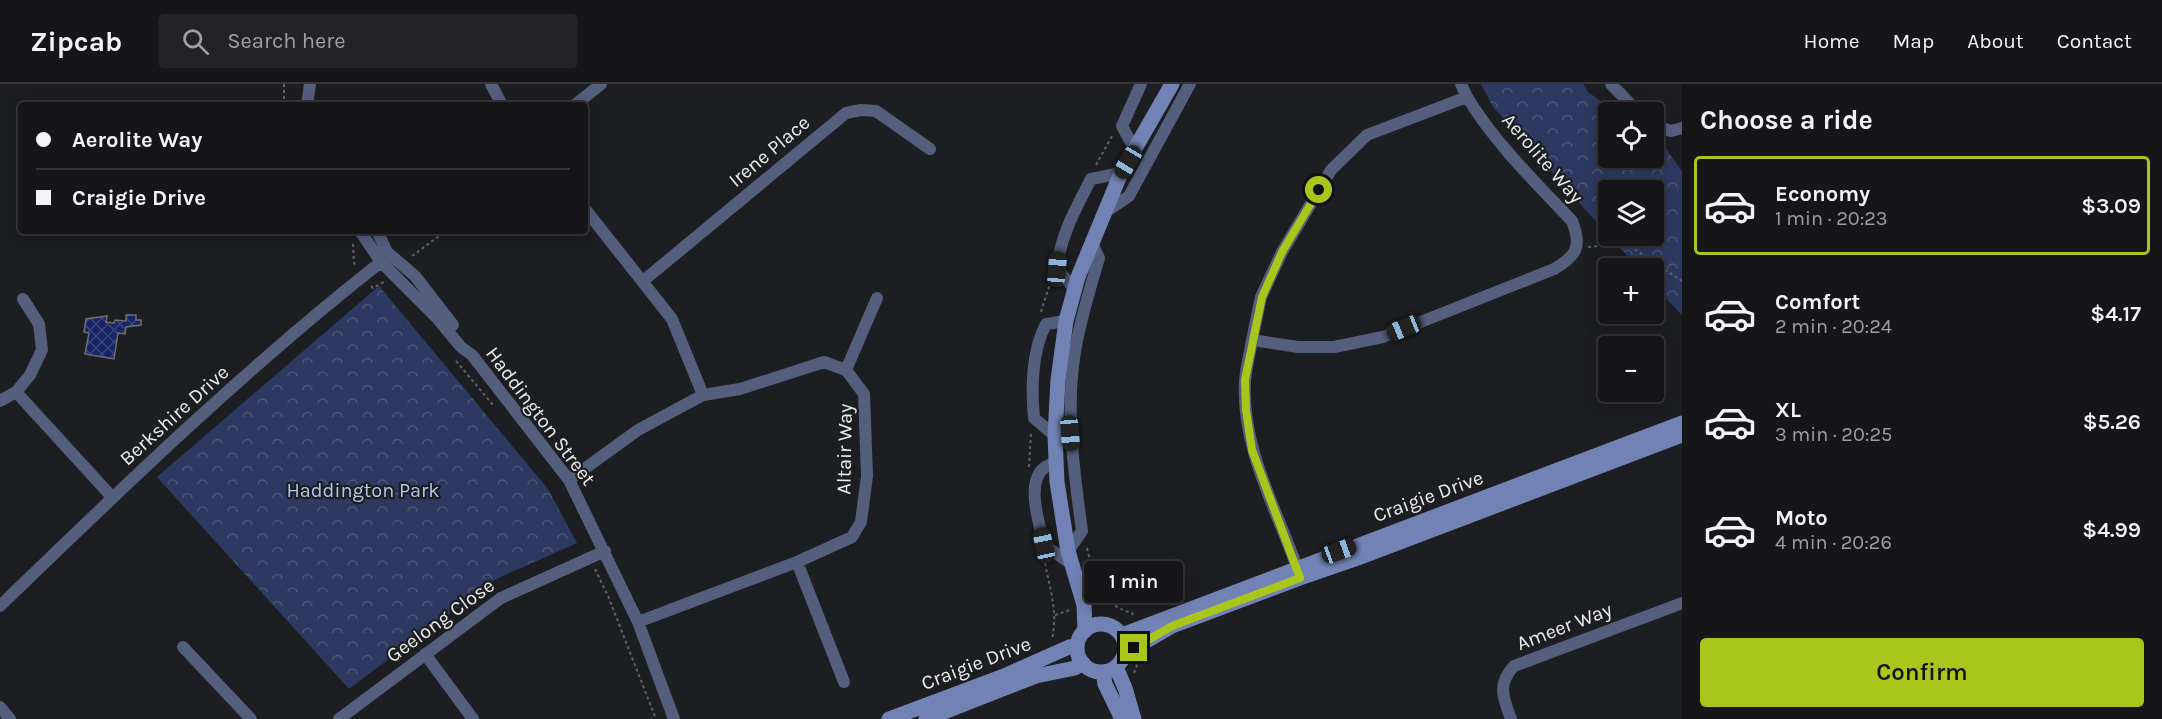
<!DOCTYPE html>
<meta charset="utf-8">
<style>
body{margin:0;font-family:Karla,sans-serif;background:#232326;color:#f1f3f6;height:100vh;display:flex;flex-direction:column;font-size:22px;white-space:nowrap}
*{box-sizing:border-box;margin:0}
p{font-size:20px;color:#9e9fa2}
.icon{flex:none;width:33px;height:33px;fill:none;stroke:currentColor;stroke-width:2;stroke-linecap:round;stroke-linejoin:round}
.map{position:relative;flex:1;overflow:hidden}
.details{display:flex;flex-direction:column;background:#161619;width:480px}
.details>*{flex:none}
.hud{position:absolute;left:18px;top:18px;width:570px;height:132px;border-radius:6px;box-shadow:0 3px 15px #0003,0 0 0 2px #353538;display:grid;align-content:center;height:132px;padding:0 18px;background:#161619}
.controls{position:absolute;left:1598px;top:18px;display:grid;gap:12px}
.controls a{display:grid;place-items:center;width:66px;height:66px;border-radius:6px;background:#161619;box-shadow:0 3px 15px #0003,0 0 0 2px #353538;font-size:30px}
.end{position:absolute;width:27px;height:27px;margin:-14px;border:8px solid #a9c71a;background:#111;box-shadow:0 0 0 3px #111}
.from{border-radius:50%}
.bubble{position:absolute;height:42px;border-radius:6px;background:#161619;box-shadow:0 3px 15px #0003,0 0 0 2px #353538;font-size:20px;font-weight:600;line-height:42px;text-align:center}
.car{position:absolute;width:18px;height:36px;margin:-18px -9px;border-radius:8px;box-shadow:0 0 4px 2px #0007;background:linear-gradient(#222 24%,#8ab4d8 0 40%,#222 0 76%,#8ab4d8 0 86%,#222 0)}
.hud b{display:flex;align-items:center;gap:21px;height:57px;font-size:22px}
.hud b+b{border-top:2px solid #353538}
.hud i{width:15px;height:15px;background:#f1f3f6}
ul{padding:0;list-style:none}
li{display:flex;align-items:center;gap:18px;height:99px;margin:0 12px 9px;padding:0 6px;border:3px solid transparent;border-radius:6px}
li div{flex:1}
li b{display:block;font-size:22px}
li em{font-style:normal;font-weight:600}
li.selected{border-color:#a9c71a}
li>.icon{width:54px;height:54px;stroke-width:1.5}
h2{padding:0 18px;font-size:27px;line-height:72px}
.primary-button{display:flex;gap:12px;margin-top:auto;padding:12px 18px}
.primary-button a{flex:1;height:69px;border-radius:6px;background:#a9c71a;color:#111;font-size:24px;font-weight:600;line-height:69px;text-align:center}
header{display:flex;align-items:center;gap:36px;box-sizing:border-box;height:84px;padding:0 30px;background:#161619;border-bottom:2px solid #353538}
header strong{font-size:28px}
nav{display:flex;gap:33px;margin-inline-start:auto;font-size:21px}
.search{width:420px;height:54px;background:#232326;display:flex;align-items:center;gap:15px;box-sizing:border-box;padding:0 21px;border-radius:6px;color:#9e9fa2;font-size:22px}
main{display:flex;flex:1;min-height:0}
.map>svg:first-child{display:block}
.forest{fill:url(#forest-crowns);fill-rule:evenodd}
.building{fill:url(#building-cross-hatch);stroke:#6d6f72;stroke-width:1.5}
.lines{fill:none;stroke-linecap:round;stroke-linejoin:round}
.path{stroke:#626366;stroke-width:2;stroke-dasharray:3 3;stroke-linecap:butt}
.minor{stroke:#545e7d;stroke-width:12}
.secondary{stroke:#7282b4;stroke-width:15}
.route{stroke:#a9c71a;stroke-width:8}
.labels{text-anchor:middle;stroke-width:4.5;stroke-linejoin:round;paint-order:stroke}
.street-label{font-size:20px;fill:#ebecee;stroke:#1d1e21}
.park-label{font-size:20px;fill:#b7c5ec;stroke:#1d1e21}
</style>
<header>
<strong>Zipcab</strong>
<div class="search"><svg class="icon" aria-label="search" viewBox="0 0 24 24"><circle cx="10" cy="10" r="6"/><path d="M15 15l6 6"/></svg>Search here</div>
<nav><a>Home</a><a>Map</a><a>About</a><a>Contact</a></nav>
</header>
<main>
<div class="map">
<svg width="1682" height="635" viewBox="0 0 1682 635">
<defs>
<pattern id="forest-crowns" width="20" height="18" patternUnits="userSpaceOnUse" patternTransform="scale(1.5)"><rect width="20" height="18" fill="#2d3960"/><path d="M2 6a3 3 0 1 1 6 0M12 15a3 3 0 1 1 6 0" fill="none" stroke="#4c5677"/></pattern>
<pattern id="building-cross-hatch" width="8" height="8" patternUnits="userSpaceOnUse" patternTransform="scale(1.5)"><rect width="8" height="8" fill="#192466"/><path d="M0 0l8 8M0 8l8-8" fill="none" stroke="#3b447c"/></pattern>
</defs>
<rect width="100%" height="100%" fill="#1d1e21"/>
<path class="forest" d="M1481 0H1583L1588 8 1616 28H1608V74H1653V56L1666 65 1682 87V231L1653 201V184H1638L1493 23ZM1608 106H1653V152H1608Z
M379 202 548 405 577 459 494 496 349 605 157 393Z"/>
<path class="building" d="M126 231H136V236H141V241L126 243 125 250 118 249 114 275 85 270 89 249 84 248 86 235 107 232 106 238 114 239 115 236 126 237Z"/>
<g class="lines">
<path class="path" d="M284 21V0
M1096 81 1112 52
M353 160 354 179 357 183
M1588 163 1615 161 1630 162 1682 197
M412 172 446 147
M371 202 373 204 384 198
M1041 228 1051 196
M456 277 493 321
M1029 383 1031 349
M1087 464C1094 494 1098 520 1132 529L1133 531
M1045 479C1050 507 1058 526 1052 555
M595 485 608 512 656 635
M1055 531 1070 526
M1134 589 1138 578"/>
<path class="minor" d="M491 0 502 21
M1461 0 1467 13
M1611 0 1638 28
M307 21 310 0
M575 21 601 0
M1653 41 1671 47 1682 44
M1135 66 1122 42 1141 0
M585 125 672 235 703 311
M1104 129 1129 112 1190 0
M360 147 381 178 436 233 461 263 472 271 569 396 638 538 674 635
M377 147 387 168 415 192 453 241
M643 197 846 29 861 26 876 27 930 65
M1074 204 1057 185C1060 152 1076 124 1091 95L1121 89
M1252 256 1261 213 1282 168 1331 86 1367 51 1467 13C1495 59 1536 99 1572 137 1582 162 1577 172 1554 185L1383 253 1334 263H1298L1252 256C1250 269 1246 284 1245 297 1241 366 1279 429 1300 492
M846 286 877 214
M16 308 112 413
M0 317 16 308 30 291 42 266 39 240 23 215
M1055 352 1034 334C1031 304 1032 266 1046 240L1066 237
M1057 378C1053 380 1047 381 1044 384 1025 399 1040 441 1044 461L1073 481
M569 396 638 346 703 311 740 305 824 278 846 286 864 310 867 392 861 438 852 453 797 478 638 538
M1068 467 1082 447C1074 387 1065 328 1075 268 1080 236 1090 205 1099 174L1091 157
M797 478 844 598
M0 522C123 403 247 283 381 178
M183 563 251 635
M425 570 473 635
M0 623 10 635
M339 635 501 514 605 467
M1511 635C1503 614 1497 600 1514 582L1682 519"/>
<path class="secondary" d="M1077 564a24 24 0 1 1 48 0a24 24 0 1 1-48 0Z
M1085 547 1084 521 1068 467 1057 398 1055 352 1058 296 1066 237 1078 193 1121 89 1172 0
M1122 551 1682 339
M1126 564H1134L1172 542 1300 494 1358 474 1682 351
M1116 583 1125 604 1134 635
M1103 588 1105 600 1122 635
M889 635 1004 592 1069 563 1077 562
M926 635 1036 592 1075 584 1083 579"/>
</g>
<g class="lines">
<path class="route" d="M1134 564 1172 542 1300 494 1252 366 1246 326 1245 296 1262 213 1282 168 1319 106"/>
</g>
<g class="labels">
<g class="street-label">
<text transform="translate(769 67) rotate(-40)" y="7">Irene Place</text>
<text transform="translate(1543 74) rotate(49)" y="7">Aerolite Way</text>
<text transform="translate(174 331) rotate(-42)" y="7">Berkshire Drive</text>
<text transform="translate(541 332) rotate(53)" y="7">Haddington Street</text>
<text transform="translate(844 365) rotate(-89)" y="7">Altair Way</text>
<text transform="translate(1428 412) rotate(-20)" y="7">Craigie Drive</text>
<text transform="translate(440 536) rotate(-36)" y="7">Geelong Close</text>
<text transform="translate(1564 542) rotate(-21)" y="7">Ameer Way</text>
<text transform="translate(976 579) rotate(-21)" y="7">Craigie Drive</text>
</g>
<g class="park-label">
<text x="363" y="413">Haddington Park</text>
</g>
</g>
</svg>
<div class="controls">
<a><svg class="icon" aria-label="locate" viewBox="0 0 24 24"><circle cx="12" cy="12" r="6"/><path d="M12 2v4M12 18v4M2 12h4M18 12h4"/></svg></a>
<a><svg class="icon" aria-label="layers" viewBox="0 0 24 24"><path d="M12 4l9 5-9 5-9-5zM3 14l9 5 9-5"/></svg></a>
<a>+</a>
<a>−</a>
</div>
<i class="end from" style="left:1319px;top:106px"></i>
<i class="end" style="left:1134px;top:564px"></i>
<div class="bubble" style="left:1084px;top:477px;width:99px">1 min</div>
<i class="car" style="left:1128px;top:78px;rotate:211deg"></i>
<i class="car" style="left:1057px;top:185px;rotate:5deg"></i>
<i class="car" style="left:1404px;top:244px;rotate:248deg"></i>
<i class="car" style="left:1070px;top:349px;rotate:175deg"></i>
<i class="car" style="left:1044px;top:461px;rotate:348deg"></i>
<i class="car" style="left:1339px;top:467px;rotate:70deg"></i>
<div class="hud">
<b><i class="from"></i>Aerolite Way</b>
<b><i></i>Craigie Drive</b>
</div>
</div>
<section class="details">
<h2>Choose a ride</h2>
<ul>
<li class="selected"><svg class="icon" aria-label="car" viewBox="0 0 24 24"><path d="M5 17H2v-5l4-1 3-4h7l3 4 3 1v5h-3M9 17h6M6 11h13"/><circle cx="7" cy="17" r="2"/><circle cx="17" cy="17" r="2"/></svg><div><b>Economy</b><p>1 min · 20:23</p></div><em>$3.09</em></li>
<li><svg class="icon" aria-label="car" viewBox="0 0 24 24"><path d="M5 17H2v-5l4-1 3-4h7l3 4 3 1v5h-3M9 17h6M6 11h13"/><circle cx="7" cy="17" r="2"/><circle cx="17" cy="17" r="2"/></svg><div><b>Comfort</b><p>2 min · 20:24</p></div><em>$4.17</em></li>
<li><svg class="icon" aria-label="car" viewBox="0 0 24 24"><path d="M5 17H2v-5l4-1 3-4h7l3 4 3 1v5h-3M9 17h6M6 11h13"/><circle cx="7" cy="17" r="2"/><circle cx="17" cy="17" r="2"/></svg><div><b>XL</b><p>3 min · 20:25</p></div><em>$5.26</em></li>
<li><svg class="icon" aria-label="car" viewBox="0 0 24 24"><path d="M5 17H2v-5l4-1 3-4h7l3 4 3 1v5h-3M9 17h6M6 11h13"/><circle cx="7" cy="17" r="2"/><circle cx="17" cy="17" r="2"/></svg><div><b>Moto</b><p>4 min · 20:26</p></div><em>$4.99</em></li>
</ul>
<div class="primary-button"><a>Confirm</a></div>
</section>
</main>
